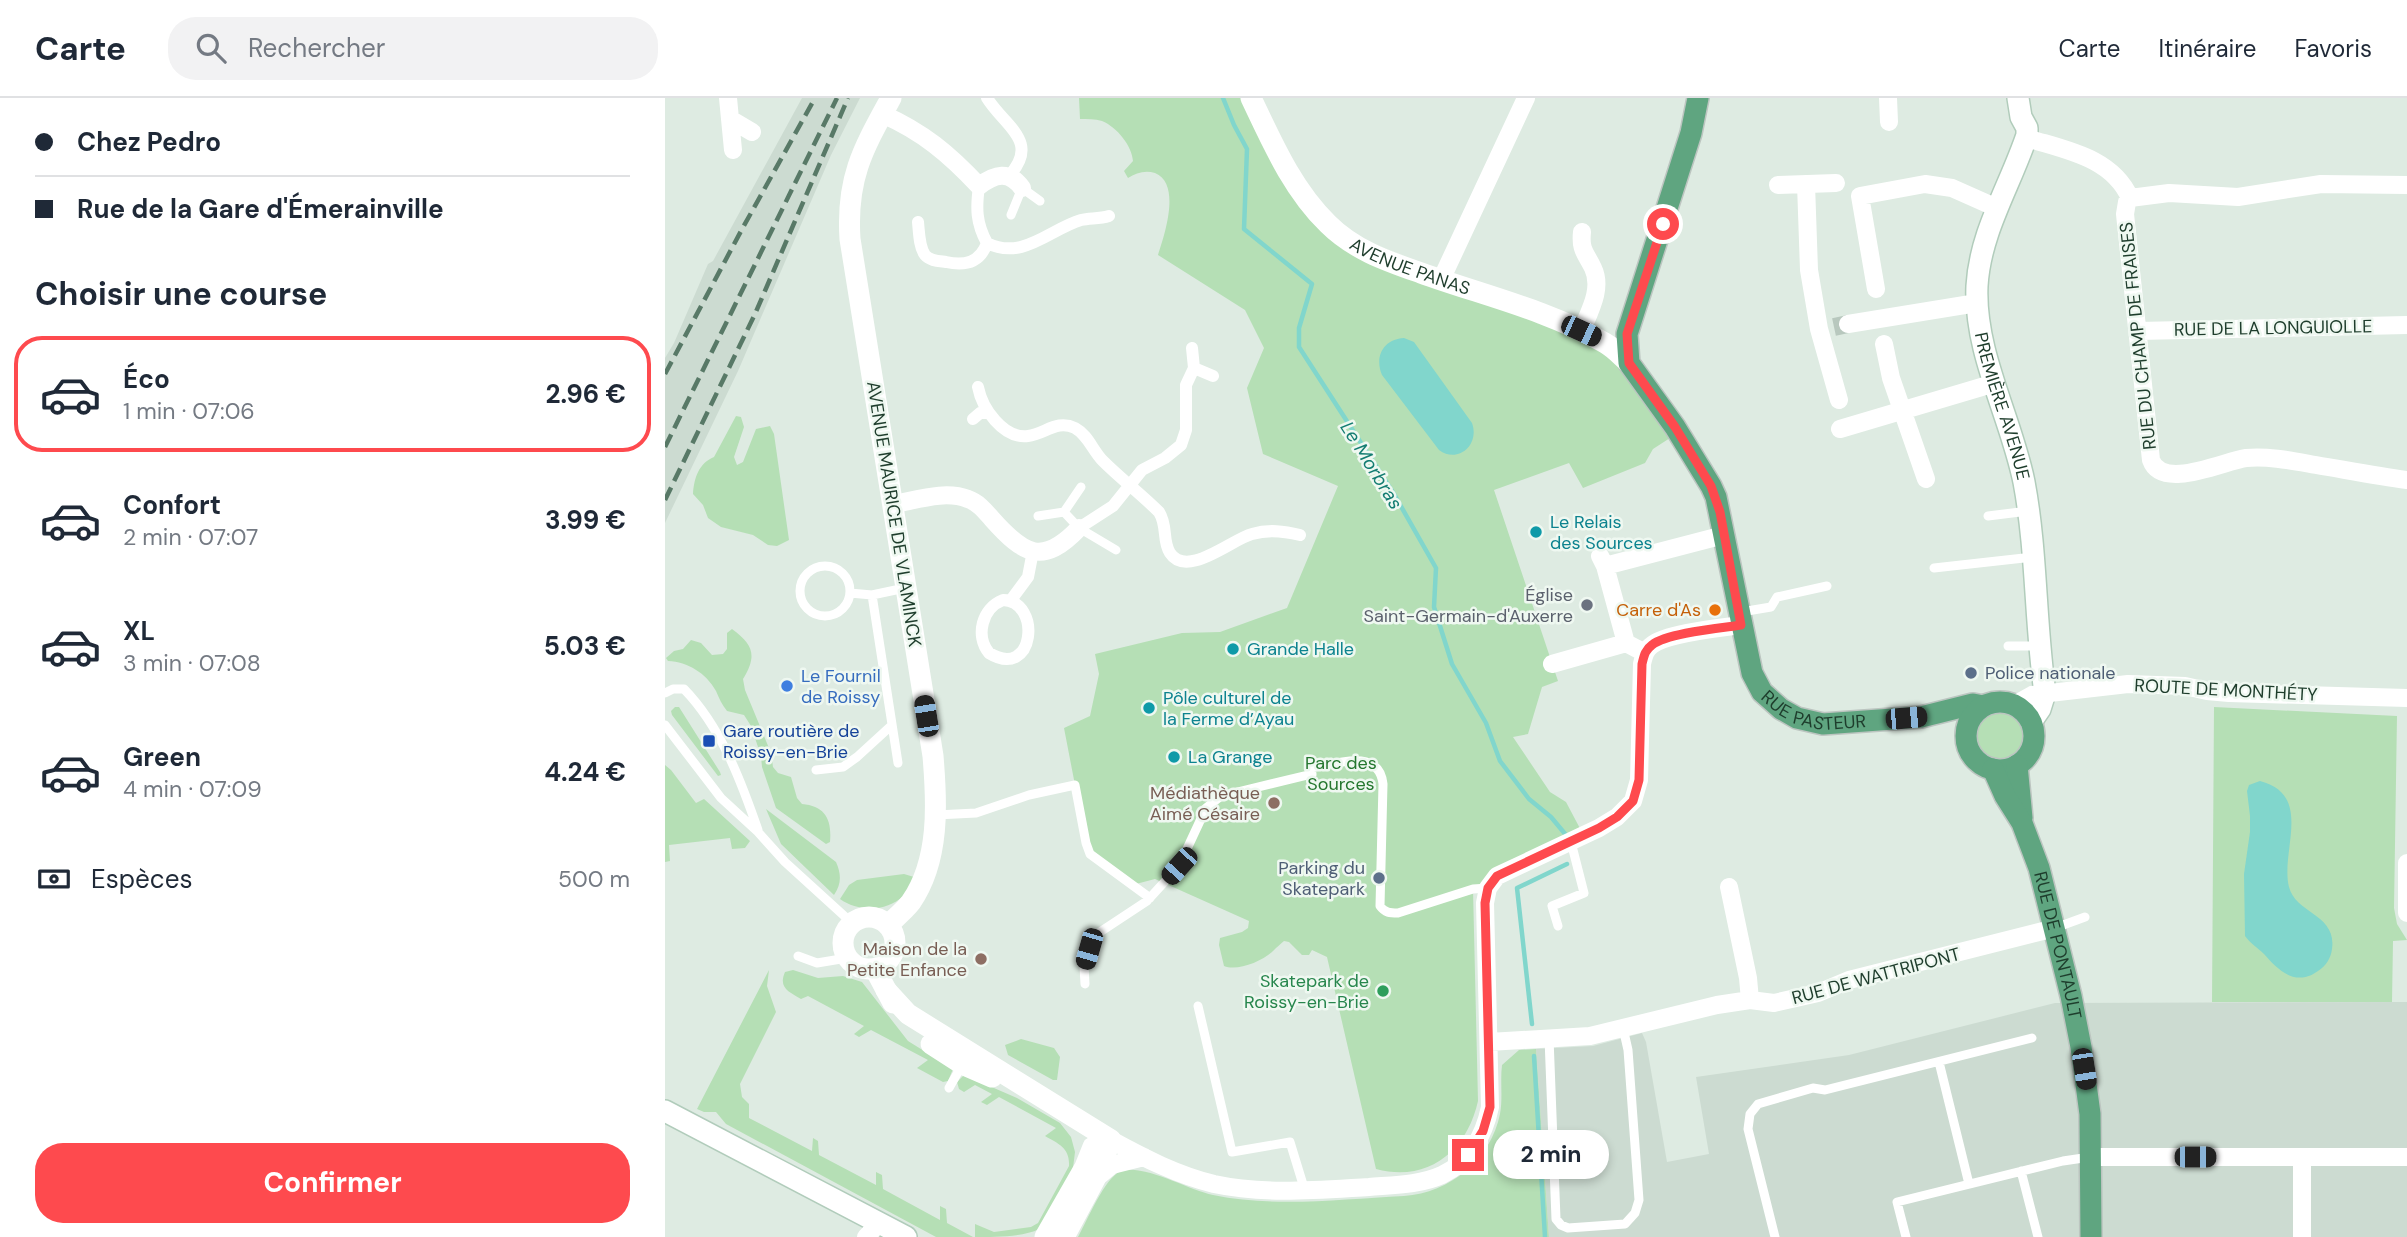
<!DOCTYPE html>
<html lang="fr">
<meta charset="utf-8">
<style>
body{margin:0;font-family:"DM Sans",sans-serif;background:#f2f2f3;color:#1f2937;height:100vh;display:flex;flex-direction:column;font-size:26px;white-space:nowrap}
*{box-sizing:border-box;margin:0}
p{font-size:23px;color:#747a83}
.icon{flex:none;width:38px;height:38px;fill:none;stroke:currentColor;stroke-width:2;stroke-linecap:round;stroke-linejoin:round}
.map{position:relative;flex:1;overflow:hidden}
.panel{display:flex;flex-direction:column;background:#fff;width:665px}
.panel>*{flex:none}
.guide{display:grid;align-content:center;height:154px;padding:0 35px;background:#fff}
.end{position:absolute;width:32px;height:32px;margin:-16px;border:9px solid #fe4a4e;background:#fff;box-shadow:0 0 0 4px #fff}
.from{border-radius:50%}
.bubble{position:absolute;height:49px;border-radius:24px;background:#fff;box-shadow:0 4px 10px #0003;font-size:23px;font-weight:700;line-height:49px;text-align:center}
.car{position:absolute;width:21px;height:42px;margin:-21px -10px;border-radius:9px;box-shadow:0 0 5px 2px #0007;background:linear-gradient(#222 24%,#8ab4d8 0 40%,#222 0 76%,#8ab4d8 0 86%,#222 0)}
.guide b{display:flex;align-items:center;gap:24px;height:66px;font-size:26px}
.guide b+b{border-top:2px solid #e0e1e3}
.guide i{width:18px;height:18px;background:#1f2937}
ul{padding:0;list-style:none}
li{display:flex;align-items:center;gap:21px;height:116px;margin:0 14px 10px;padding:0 21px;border:4px solid transparent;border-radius:28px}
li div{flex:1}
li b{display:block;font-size:26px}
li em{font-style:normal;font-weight:700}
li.active{border-color:#fe4a4e}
li>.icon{width:63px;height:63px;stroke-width:1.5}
h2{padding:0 35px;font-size:32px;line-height:84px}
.pay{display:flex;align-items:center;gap:18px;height:77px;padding:0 35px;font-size:26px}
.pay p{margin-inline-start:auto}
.action{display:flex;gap:14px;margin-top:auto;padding:14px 35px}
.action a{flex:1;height:80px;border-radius:28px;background:#fe4a4e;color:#fff;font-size:28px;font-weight:700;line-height:80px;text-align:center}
header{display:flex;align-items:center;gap:42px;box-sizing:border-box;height:98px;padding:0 35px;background:#fff;border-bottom:2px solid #e0e1e3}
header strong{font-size:33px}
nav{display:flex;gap:38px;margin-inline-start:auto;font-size:24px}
.search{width:490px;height:63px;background:#f2f2f3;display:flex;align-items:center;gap:18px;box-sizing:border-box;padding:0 24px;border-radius:28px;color:#747a83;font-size:26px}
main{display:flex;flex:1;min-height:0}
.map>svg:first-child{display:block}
.built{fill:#ccdbd1}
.green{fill:#b5dfb5}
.water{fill:#81d6cc}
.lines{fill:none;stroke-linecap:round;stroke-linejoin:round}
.stream{stroke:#81d6cc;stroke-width:4.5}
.minor-tunnel{stroke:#b8c8be;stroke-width:18;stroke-dasharray:18 9;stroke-linecap:butt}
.secondary-casing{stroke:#b1ccbb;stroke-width:24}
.primary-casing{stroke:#bcc5c0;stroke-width:24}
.service{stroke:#fff;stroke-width:9}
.pedestrian{stroke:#fff;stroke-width:12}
.minor{stroke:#fff;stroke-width:18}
.tertiary{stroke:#fff;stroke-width:21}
.secondary{stroke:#fff;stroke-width:21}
.primary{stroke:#5fa580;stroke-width:21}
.rail{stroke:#587967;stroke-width:4.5;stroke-dasharray:14 7;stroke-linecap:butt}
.route{stroke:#fe4a4e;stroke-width:9}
.culture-dot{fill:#0f9aa8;stroke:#eff8f1;stroke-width:2.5}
.worship-dot{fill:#6b7280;stroke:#eff8f1;stroke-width:2.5}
.food-dot{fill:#e8710a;stroke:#eff8f1;stroke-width:2.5}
.service-dot{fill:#5c6f8a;stroke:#eff8f1;stroke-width:2.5}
.shop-dot{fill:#3f7fe0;stroke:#eff8f1;stroke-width:2.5}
.transit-dot{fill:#1a4fb4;stroke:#eff8f1;stroke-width:2.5}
.education-dot{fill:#8d6e63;stroke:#eff8f1;stroke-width:2.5}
.leisure-dot{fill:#2e9e5b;stroke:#eff8f1;stroke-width:2.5}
.labels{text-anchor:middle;stroke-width:5;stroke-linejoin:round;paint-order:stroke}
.street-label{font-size:18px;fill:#1e3d2c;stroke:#eff8f1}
.culture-label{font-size:18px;fill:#0d838f;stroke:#eff8f1;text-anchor:start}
.worship-label{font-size:18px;fill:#5b616d;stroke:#eff8f1;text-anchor:end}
.food-label{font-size:18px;fill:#c56008;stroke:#eff8f1;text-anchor:end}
.service-label{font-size:18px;fill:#4e5e75;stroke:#eff8f1;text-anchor:start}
.shop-label{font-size:18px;fill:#366cbe;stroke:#eff8f1;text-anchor:start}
.transit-label{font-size:18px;fill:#164399;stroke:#eff8f1;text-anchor:start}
.park-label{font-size:18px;fill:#25772f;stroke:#eff8f1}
.education-label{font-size:18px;fill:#785e54;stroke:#eff8f1;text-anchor:end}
.leisure-label{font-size:18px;fill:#27864d;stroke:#eff8f1;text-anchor:end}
.water-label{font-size:19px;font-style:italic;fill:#147d72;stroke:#eff8f1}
</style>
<header>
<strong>Carte</strong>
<div class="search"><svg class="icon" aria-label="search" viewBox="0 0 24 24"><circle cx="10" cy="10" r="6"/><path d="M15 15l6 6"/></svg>Rechercher</div>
<nav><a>Carte</a><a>Itinéraire</a><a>Favoris</a></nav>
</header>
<main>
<section class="panel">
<div class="guide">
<b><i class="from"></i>Chez Pedro</b>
<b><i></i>Rue de la Gare d'Émerainville</b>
</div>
<h2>Choisir une course</h2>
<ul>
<li class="active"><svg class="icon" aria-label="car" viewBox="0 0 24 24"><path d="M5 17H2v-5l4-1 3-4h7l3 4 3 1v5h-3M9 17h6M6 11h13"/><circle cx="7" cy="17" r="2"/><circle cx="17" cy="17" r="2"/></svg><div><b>Éco</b><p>1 min · 07:06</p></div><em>2.96 €</em></li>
<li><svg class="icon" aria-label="car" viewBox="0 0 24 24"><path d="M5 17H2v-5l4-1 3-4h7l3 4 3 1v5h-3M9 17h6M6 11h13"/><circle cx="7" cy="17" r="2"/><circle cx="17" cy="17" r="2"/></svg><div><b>Confort</b><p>2 min · 07:07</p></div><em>3.99 €</em></li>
<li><svg class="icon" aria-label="car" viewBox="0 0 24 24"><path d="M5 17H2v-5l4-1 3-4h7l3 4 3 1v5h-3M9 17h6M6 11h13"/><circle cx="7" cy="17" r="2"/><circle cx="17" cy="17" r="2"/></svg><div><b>XL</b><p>3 min · 07:08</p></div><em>5.03 €</em></li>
<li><svg class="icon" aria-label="car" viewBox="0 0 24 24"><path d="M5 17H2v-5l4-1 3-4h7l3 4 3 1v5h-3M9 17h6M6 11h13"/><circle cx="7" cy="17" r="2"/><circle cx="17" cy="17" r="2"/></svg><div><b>Green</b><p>4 min · 07:09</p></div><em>4.24 €</em></li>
</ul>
<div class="pay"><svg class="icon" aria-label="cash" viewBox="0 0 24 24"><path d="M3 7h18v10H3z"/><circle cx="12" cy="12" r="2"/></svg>Espèces<p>500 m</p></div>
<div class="action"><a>Confirmer</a></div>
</section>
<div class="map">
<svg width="1742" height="1139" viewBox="0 0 1742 1139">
<rect width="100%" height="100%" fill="#deebe2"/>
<path class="built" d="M137 0H195L166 57 73 273 0 425V260L9 245 43 166 48 163Z
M1742 904V1139H884L871 951 928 948 977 935 981 944 1002 1064 1044 1056 1031 979 1184 957 1390 905Z"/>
<path class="green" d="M414 0H586L664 127 867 212 964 265 1005 340 988 351 980 365 918 390 904 365 829 392 893 583 877 589 863 636 848 639 885 694 901 704 919 738 808 791 813 1003C802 1053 763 1085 711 1071L662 859 647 852 644 857H637L624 844 619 843C616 845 614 848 611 850 601 862 573 874 559 868L554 847 555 840 577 834 583 830 584 823 490 781 467 787 427 758 410 687 399 630 425 618 434 576 430 556 517 535 555 534 622 510 673 388 598 356 582 290 599 250 580 212 493 157C499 138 517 86 490 75 480 72 471 75 463 80L459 73 468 63C467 48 452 29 437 23 430 21 422 21 415 21Z
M71 318 76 319 79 329 69 359 72 367 78 364 91 331 105 328 109 336 124 442 112 448 103 447 88 437 56 429 43 420 38 407 28 396C29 380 34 365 49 359Z
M67 531C89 547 92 558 78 581L80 592 106 655 108 669 113 675 126 679 132 700 137 706C160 708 167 721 165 744L161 746 111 710 97 669 96 658 86 628 79 617 62 613C57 607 54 600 51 593 41 575 23 564 3 563L1 560 9 553 18 551 26 542 36 545 47 557 58 556 62 551V535Z
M10 609H14L55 674 56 677 53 678 7 617 6 613Z
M1549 609 1732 618 1729 810 1732 826 1742 842 1728 843 1727 904H1547Z
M1311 638a24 24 0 1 1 48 0a24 24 0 1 1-48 0Z
M0 667 6 672 31 705 39 701 85 743 80 750 67 751 65 740 4 747 5 763 0 764Z
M101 711 171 764C176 775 177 786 169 797L116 746Z
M239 776 249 779C246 785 243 793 238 798 222 814 193 814 175 801L184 787 192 782Z
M104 872 102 888 111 914 75 986 77 999 84 1006V1020L147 1053 148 1040 153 1043 154 1057 211 1087V1074L217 1077 218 1091 275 1122V1108L281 1111 282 1125 308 1139H271L61 1026 51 1014H39L32 1011Z
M128 872 153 880 178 878 197 884 243 943 288 971 283 983 278 984 252 970 263 962 206 932 194 939 189 936 199 928 143 898 136 901C124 894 113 890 120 874Z
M356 941 389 950 395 959 392 982H388L343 957 340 947Z
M871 951 884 1139H413C422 1123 440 1079 456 1073 480 1066 523 1092 548 1097 611 1110 676 1101 739 1098 785 1095 826 1061 835 1016 838 1000 835 983 837 967L854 952Z
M299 977 352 1000 395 1025 406 1039 410 1054 408 1070 374 1131C359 1139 329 1139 310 1139V1126L329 1134 366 1129 373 1125 404 1068C405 1050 394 1046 380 1038L391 1030 334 999 322 1007 316 1004 327 996 310 987 299 994 294 991 292 984Z"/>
<path class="water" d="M739 240 749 244 807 325C815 347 793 366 774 352L717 277C709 258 719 241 739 240Z
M1595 683C1649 697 1615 753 1624 789 1631 816 1672 816 1667 851 1666 860 1661 868 1653 873 1631 889 1614 873 1599 856 1593 850 1585 845 1580 838L1579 776 1585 734V718L1582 693 1584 687Z"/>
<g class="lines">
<path class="stream" d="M558 0 569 27 582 51 579 131 647 186 634 230V249L729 396 771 470 769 509 787 566 821 625 835 663 864 701 886 719 901 737
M867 926 852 790 902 766
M869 958 880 1139"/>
<path class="minor-tunnel" d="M1169 229 1183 226"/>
<defs>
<g id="secondary">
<path id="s2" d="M1353 0 1356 19 1362 30V37C1345 88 1315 134 1312 188 1309 255 1346 319 1359 384 1372 453 1370 525 1380 595L1375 611 1366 624"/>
<path d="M0 1013 241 1139"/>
</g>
<g id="primary">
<path id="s3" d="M1033 0 1026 35 962 236 964 265 1010 329 1046 388 1051 399 1087 575 1097 594 1116 611 1132 620 1158 626 1256 619 1308 606 1318 608"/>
<circle cx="1335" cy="638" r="34"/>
<path d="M1352 667 1357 720"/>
<path id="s4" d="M1328 671 1340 698 1357 725 1374 770 1406 898 1416 949 1425 1016 1426 1139"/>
</g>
</defs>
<use href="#secondary" class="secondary-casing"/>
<use href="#primary" class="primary-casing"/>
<path class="service" d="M346 117 357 90 375 103
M399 414 414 430 451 452
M373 418 399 414 416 389
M1323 418 1363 413
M135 493a25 25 0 1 1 50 0a25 25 0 1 1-50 0Z
M1269 470 1368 459
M185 495 207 497 240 490
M207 497 233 665
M1076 514 1106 509 1112 499 1162 488
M1343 548H1375
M0 595 8 591H19C56 629 76 683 93 732
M0 627 56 700 93 734 120 764 187 825
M151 672 178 669 192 659 227 627
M271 717 311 715 364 697 410 687 421 745 425 756 485 800
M893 828 887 808 919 795 906 744
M1390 830 1420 819
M133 858 152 865 182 860
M420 886 419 868 424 851 432 836 482 803 514 768 541 710 556 698 647 676 646 670C670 666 714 649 718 686L715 808C720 815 725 815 733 815L808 791 823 790
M533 908 567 1054 625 1044 640 1093
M884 940 891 1121 896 1127 903 1130 960 1126 970 1115 974 1102 963 952 958 930
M1274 964 1304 1086
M284 990 297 967
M1356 1073 1373 1139
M1110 1139 1083 1031 1085 1016 1093 1006 1148 990 1160 992 1367 940
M1241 1139 1232 1104 1398 1063 1425 1059"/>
<path class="pedestrian" d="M322 0C339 28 376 43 344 78
M314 88C311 110 311 125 322 145 358 163 385 131 416 122 425 120 434 121 444 118
M253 124C254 133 254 149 260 157 265 163 274 163 281 164 299 168 315 165 322 145
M527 250 529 270 548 278
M313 289C317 310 338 341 363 338 380 336 392 321 410 330 423 337 428 353 438 363 456 381 476 396 494 414 503 428 497 443 505 455 522 481 567 441 587 436 604 431 619 433 635 437
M308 321 315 315H322
M414 430 448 408 477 372 500 360 516 347 521 332V287L529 270
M338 502C377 503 370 583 324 555 310 538 317 510 338 502Z
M346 502 363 479 368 453"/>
<path class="minor" d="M63 0 68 52
M1223 0 1224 24
M217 16C258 34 284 56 314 88 330 76 344 72 357 90
M65 21 87 34
M1362 40C1400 52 1447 59 1465 100L1462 104 1460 116 1486 362C1497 393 1559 363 1581 360 1605 358 1628 363 1651 367 1681 372 1712 378 1742 382
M1141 86 1144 172 1154 231 1174 302
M1113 87 1171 85
M1465 100 1504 95 1573 99 1656 86 1742 87
M776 182 861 0
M1211 191 1195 98 1260 86 1287 90 1332 110
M1183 226 1312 205
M1473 233 1742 227
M916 234C924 214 938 191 928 170 921 155 915 153 917 134
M1219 246 1226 280 1261 381
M1175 331 1330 285
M229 406C252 402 280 392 303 401 314 405 320 413 327 421 359 457 378 468 414 430
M935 458 940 468 961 545 980 555
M940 468 1059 437
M887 566 961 545
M1349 607 1367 597 1463 586 1520 588 1542 593 1564 595 1742 600
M1742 765V815
M1064 789 1083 880 1085 902
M824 944 925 938 1052 907 1085 902 1109 905 1153 895 1184 882 1390 830
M446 1042C479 1060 512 1077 549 1086 600 1097 652 1092 704 1089 728 1087 755 1087 777 1077 804 1064 819 1038 825 1009L820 805 823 790 832 778 934 730 952 719 968 703 974 682 977 566C979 558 980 552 987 547 1002 535 1055 530 1076 527
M1427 1059H1742
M430 1081 447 1067 479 1059
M201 1139 214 1125
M1637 1139V1059"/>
<g class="tertiary">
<path id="s1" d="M586 0C607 44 627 91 663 126 689 152 722 163 756 175 817 197 883 212 940 245 949 250 957 259 964 265"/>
<circle cx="204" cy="845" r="26"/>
<path d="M223 827C230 820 240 812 246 804 275 762 272 705 268 658L185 141C181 80 198 51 226 0"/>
<path d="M210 871 228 905"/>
<path d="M221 892 243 916 446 1042 430 1081 399 1139"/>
<path d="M266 946 297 966 327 979"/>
<path d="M380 1139 420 1069 428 1049"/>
</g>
<use href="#secondary" class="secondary"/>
<use href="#primary" class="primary"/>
<path class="rail" d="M0 276 76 133 150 0
M0 349 172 0
M0 402 90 216 183 0"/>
</g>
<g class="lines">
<path class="route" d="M803 1057 818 1033 825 1009 820 805 823 790 832 778 934 730 952 719 968 703 974 682 977 566C979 558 980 552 987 547 1002 535 1056 530 1076 527L1055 414 1046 388 1010 329 964 265 962 236 998 126"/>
</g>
<g class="culture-dot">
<circle cx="871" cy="434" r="7"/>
<circle cx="568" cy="551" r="7"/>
<circle cx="484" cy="610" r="7"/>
<circle cx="509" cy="659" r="7"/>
</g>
<circle class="worship-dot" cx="922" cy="507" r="7"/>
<circle class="food-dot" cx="1050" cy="512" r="7"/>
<g class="service-dot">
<circle cx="1306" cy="575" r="7"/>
<circle cx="714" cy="780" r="7"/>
</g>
<circle class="shop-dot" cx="122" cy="588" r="7"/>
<rect class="transit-dot" x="37" y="636" width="14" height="14" rx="3.5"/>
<g class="education-dot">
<circle cx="609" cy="705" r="7"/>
<circle cx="316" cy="861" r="7"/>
</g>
<circle class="leisure-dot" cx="718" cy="893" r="7"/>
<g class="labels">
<g class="street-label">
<text dy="6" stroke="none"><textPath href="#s1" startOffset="242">AVENUE PANAS</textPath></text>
<text transform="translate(1608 230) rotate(-1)" y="6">RUE DE LA LONGUIOLLE</text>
<text transform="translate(1473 238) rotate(-96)" y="6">RUE DU CHAMP DE FRAISES</text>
<text dy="6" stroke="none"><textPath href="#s2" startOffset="322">PREMIÈRE AVENUE</textPath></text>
<text transform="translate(229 416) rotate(81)" y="6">AVENUE MAURICE DE VLAMINCK</text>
<text transform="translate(1561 592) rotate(3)" y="6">ROUTE DE MONTHÉTY</text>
<text dy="6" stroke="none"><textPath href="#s3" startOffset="695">RUE PASTEUR</textPath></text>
<text dy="6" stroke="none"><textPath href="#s4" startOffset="189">RUE DE PONTAULT</textPath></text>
<text transform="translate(1211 878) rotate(-15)" y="6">RUE DE WATTRIPONT</text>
</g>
<g class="culture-label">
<text x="885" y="430">Le Relais<tspan x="885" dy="21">des Sources</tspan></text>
<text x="582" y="557">Grande Halle</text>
<text x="498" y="606">Pôle culturel de<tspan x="498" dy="21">la Ferme d’Ayau</tspan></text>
<text x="523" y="665">La Grange</text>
</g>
<g class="worship-label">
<text x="908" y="503">Église<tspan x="908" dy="21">Saint-Germain-d'Auxerre</tspan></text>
</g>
<g class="food-label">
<text x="1036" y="518">Carre d'As</text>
</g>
<g class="service-label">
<text x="1320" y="581">Police nationale</text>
<text x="700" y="776" text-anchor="end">Parking du<tspan x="700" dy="21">Skatepark</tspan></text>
</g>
<g class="shop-label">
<text x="136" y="584">Le Fournil<tspan x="136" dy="21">de Roissy</tspan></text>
</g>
<g class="transit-label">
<text x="58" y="639">Gare routière de<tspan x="58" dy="21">Roissy-en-Brie</tspan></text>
</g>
<g class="park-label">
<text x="676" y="671">Parc des<tspan x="676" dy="21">Sources</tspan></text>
</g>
<g class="education-label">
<text x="595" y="701">Médiathèque<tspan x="595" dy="21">Aimé Césaire</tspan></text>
<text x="302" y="857">Maison de la<tspan x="302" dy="21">Petite Enfance</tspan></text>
</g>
<g class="leisure-label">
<text x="704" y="889">Skatepark de<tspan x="704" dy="21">Roissy-en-Brie</tspan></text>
</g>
<g class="water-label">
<text transform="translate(707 367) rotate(58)" y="7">Le Morbras</text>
</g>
</g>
</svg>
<i class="end from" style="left:998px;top:126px"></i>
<i class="end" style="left:803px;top:1057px"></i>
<div class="bubble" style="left:828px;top:1032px;width:116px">2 min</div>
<i class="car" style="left:916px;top:233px;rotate:115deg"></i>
<i class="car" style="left:261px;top:618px;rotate:351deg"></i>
<i class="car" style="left:1241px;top:620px;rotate:85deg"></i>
<i class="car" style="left:514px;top:768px;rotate:222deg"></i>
<i class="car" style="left:424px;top:851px;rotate:196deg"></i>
<i class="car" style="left:1419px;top:971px;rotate:171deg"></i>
<i class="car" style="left:1530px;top:1059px;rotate:90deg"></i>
</div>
</main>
